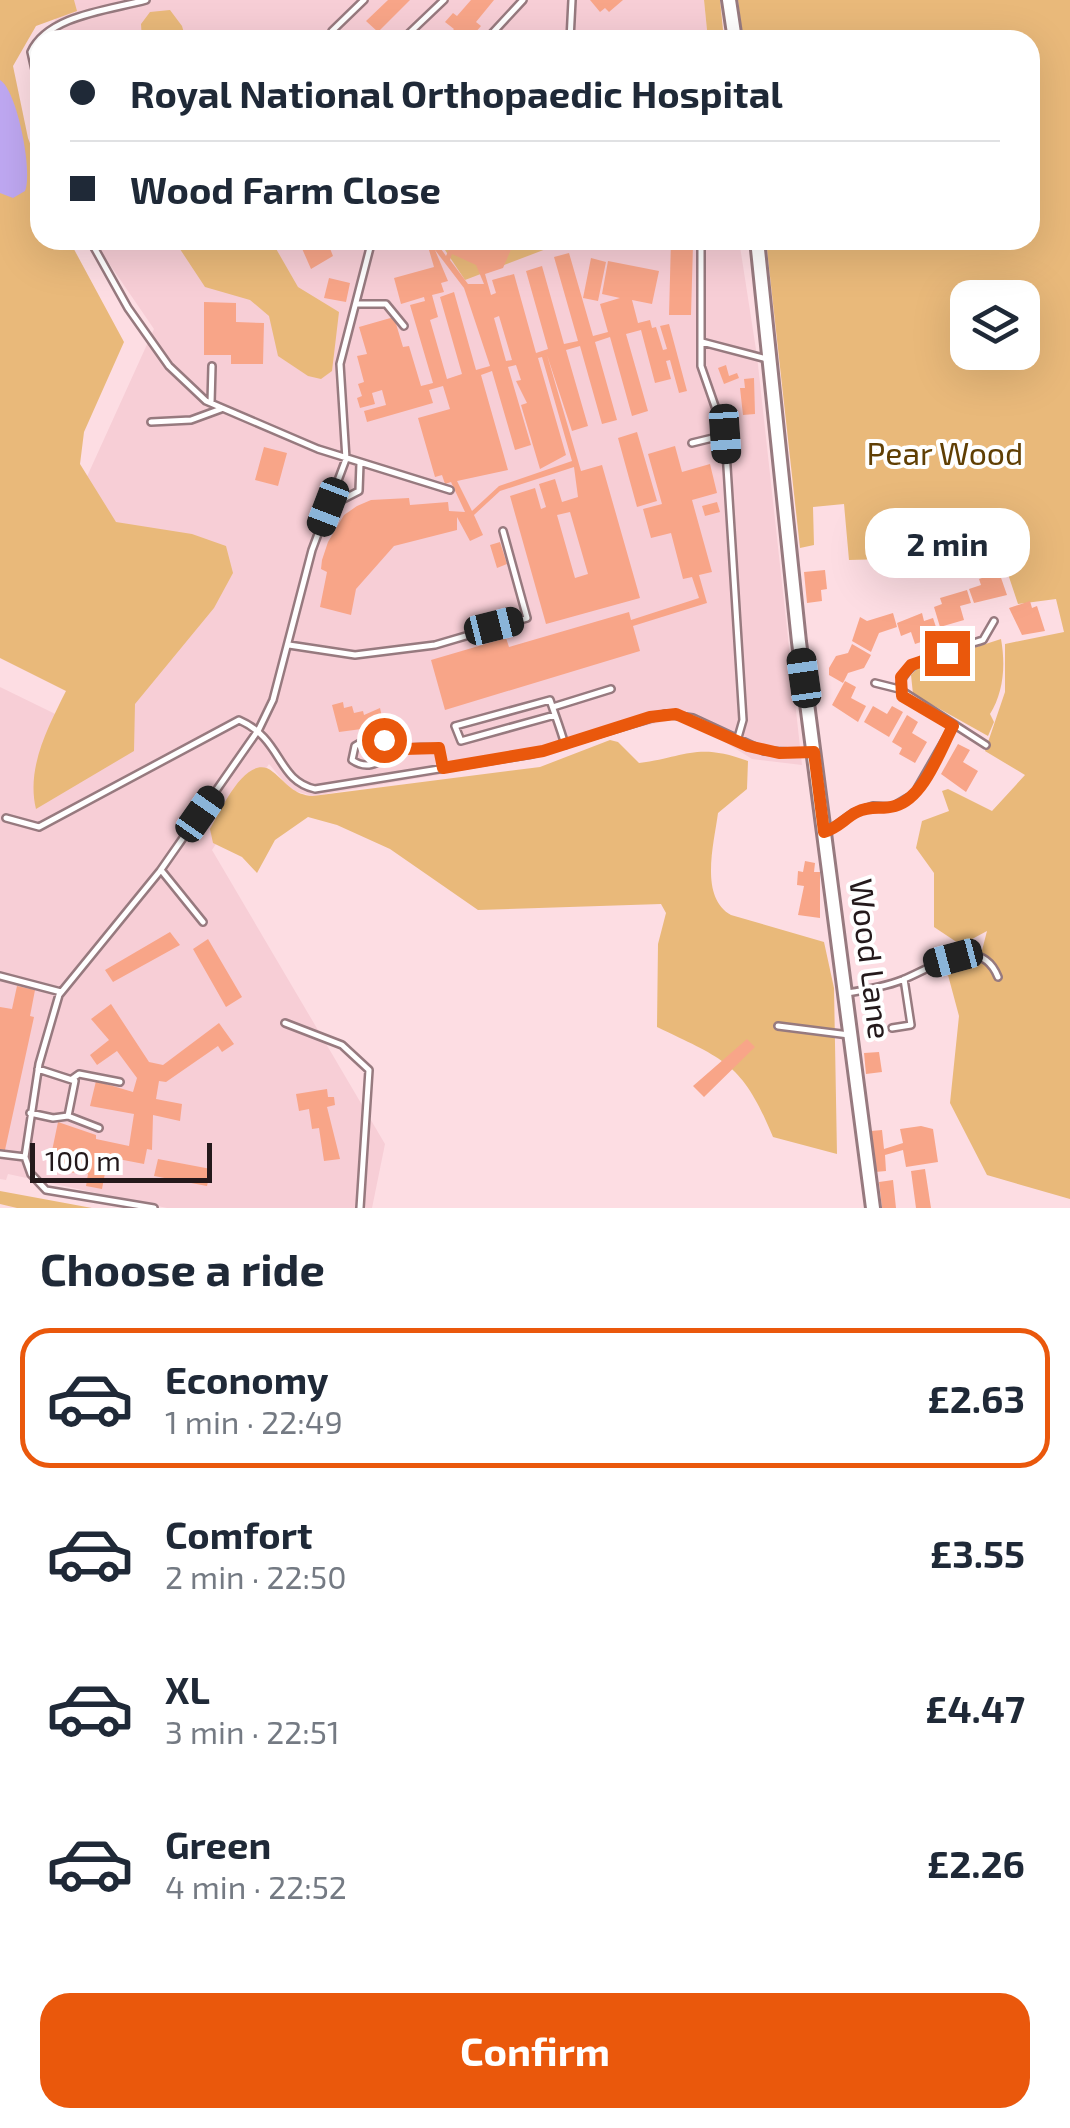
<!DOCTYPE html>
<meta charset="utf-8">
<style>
body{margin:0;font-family:"Exo 2",sans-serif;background:#f2f2f3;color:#1f2937;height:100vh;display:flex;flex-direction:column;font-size:38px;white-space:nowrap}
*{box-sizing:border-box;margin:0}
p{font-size:32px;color:#747a83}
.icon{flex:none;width:55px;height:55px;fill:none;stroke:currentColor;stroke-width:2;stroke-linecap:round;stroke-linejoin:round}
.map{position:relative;height:1208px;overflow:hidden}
.panel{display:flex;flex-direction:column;background:#fff;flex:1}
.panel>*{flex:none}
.guide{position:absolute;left:30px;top:30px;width:1010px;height:220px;border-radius:30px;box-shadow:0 10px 40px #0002;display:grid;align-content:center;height:220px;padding:0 40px;background:#fff}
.fabs{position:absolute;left:950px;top:280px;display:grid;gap:20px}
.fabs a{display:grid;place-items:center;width:90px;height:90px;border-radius:20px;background:#fff;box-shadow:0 10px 40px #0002;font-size:50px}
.scale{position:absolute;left:30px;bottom:25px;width:182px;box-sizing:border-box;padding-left:10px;border:5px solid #24191b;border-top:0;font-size:28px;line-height:35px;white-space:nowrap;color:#24191b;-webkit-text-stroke:8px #fff;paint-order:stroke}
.end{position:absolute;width:45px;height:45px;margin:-22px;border:12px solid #ea580c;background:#fff;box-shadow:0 0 0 5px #fff}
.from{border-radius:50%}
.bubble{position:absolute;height:70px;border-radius:30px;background:#fff;box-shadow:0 10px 40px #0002;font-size:32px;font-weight:700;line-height:70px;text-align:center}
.car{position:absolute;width:30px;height:60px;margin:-30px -15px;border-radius:12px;box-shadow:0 0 8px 2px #0007;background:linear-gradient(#222 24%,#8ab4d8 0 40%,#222 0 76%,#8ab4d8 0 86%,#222 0)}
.guide b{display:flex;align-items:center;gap:35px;height:95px;font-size:38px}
.guide b+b{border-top:2px solid #e0e1e3}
.guide i{width:25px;height:25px;background:#1f2937}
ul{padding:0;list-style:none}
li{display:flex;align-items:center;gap:30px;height:140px;margin:0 20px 15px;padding:0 20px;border:5px solid transparent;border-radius:30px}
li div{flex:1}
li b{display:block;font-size:38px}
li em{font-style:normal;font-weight:700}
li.current{border-color:#ea580c}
li>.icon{width:90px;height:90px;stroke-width:1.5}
h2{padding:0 40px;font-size:45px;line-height:120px}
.action{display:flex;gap:20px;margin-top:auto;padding:20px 40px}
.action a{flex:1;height:115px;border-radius:30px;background:#ea580c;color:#fff;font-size:40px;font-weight:700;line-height:115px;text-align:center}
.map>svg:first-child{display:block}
.built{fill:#f7ced6}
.green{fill:#e9b97a;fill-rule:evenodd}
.water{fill:#bfa8f2}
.building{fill:#f8a588;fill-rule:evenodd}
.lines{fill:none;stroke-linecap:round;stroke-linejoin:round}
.service-casing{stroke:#977a7f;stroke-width:10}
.tertiary-casing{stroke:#977a7f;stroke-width:18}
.service{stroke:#fff;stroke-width:5}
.tertiary{stroke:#fff;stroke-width:12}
.route{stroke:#ea580c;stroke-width:12}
.labels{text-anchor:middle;stroke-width:8;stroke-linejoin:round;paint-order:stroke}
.park-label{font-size:32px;fill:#603f04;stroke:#fff}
.street-label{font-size:32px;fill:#24191b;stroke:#fff}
</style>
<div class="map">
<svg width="1070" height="1208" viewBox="0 0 1070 1208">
<rect width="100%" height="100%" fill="#fddde3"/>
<path class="built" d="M65 0H704L708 40H45Z
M93 240H739L757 356 802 765 752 759 709 732 677 719 629 729 544 757 313 796 291 790 269 764 212 850 385 1144 372 1208H167L8 1174 6 1180 0 1179V687L125 748 85 481 154 329Z"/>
<path class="green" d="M0 0H74L77 11 36 26 13 66 28 138 40 170V240H69L124 342 84 432 80 464 116 522 192 534 226 546 233 573 214 608 135 704 134 751 36 809C26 768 48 727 66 691L0 658Z
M704 0H720L724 40H708Z
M738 0H1070V1199L987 1175 950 1103 959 1016 948 975 979 962 987 931 961 945 934 927V873L916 848 922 821 949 811 942 791 948 789 992 811 1025 775 985 751 1005 692V644L1064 632 1056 599 1018 604 1002 556 849 560 844 504 813 507 814 545 800 548 766 240H1030V40H743ZM968 298H1022V352H968Z
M170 10 182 26 186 40H142L141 24 150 12Z
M174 240H271L298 287 339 312 332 371 321 379 308 376 278 356 269 316 250 300 205 287Z
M445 240H567V241L465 280 443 247Z
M1001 639C1006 667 1003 693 990 714L994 722 988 736 913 694 911 675 921 665Z
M610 740 618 742 639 763C686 757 697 742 748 761L747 789 718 813C714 844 699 897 731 915L824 942 834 988 837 1154 773 1137C743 1064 726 1060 657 1027L658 944 666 913 661 904 478 910 390 849 337 825 308 817 275 840 257 873 242 857 213 843 210 829C220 812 247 750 273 772 287 783 293 795 313 796L540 767Z
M0 1191 92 1208H17L0 1204Z"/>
<path class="water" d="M0 80C17 90 33 172 25 191L13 198 0 193Z"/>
<path class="building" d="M388 0H410L378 32 366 21Z
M471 0H494L476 22 481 26 469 40H444L454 29 445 22 453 13 457 16Z
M590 0H623L609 12 605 8 600 12Z
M316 240 319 247 329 246 333 256 311 269 300 244 290 241Z
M441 240 439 246 446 256 453 240H515L503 268 485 274 491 295 496 293 492 280 514 274 536 353 548 349 526 271 542 266 564 344 578 341 554 257 569 253 593 336 608 332 600 304 620 298 602 294 608 261 659 271 652 304 632 300 638 323 650 320 652 328 656 327 663 350 667 349 660 326 669 324 687 391 679 393 670 360 666 361 671 379 655 383 641 330 626 334 648 411 632 416 610 337 595 342 617 420 602 424 580 346 566 350 588 426 572 431 547 355 581 471 602 465 640 598 546 624 510 496 535 488 541 509 546 507 539 484 555 479 562 502 578 497 574 467 500 491 474 515 483 535 470 541 457 517V530L394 546 356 589 351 615 320 607 327 572 321 569 322 560 328 542 344 515 357 506 371 500 409 498 410 505 448 502 449 511 465 512 451 482 445 484 442 475 435 477 418 418 450 409 443 386 429 390 433 403 367 422 364 411 386 405 382 390 372 393 375 404 360 408 357 398 362 396 358 384 364 382 357 356 367 354 359 327 394 317 403 347 409 346 421 386 433 383 410 305 425 301 424 297 401 304 394 278 434 267 429 250 433 247 427 246 428 241ZM435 250 464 288 490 366 476 370 454 292 440 297 462 374 447 379 430 320 438 317 432 295 444 292 441 283 448 281ZM452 254 476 265 484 284H468L450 260ZM499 316 512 360 506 361 494 318ZM542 357 572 461 499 486 472 511 457 481 508 470 481 375 492 371 515 450 531 445 508 367 516 365 521 380 516 381 527 403 521 405 540 469 566 455 538 358ZM570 512 588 574 575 578 557 515Z
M671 240H689L693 245 691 315H669Z
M591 258 606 262 598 301 583 298Z
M329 278 350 283 346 302 324 298Z
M204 302 236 303V322L264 323 263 364H231V355H204Z
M726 365 729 376 737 373 739 378 724 384 718 368Z
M754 378 755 414 743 415 740 388H745L744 379Z
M637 432 657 501 637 507 618 438Z
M675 446 682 472 710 464 717 493 692 500 712 572 699 575 707 603 633 626 640 651 445 710 431 660 506 638 509 647 629 612 631 620 699 598 692 577 683 579 671 533 651 538 643 509 662 504 648 454Z
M264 447 287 453 278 486 255 480Z
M717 502 720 512 705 516 702 506Z
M500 542 507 564 497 568 490 545Z
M825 570 827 589 821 590 822 601 807 603 804 572Z
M999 572 1007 595 974 603 969 589 981 585 979 579Z
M967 590 971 603 960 606 964 620 940 627 934 607 942 604 940 598Z
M1030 601 1032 608 1037 606 1045 631 1022 635 1009 608Z
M893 613 897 627 879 633 871 652 852 641 860 617 867 621Z
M922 613 924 621 933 618 939 636 915 644 911 632 901 636 897 623Z
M852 644 871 655 864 668 848 673 843 683 829 675V668L836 656 848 653Z
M845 681 856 687 851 698 866 706 858 722 832 705Z
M343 702 344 708 352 706 354 713 363 711 364 715 380 708 384 726 339 732 332 705Z
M873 706 887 714 892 706 903 712 889 737 864 722Z
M907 715 918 722 912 733 927 742 915 763 899 754 902 748 892 742Z
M958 744 970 750 963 762 978 771 966 792 941 774Z
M805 861 815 863 814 872H820V918L798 915 804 886 797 885 798 871 803 872Z
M170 932 180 945 113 982 105 970Z
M208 939 242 997 226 1007 193 949Z
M17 986 35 990 30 1016 34 1017 5 1150 0 1149V1007L12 1009Z
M111 1004 149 1062 163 1065 219 1023 234 1044 222 1052 218 1046 166 1082 159 1081 156 1099 182 1104 180 1121 153 1115 152 1150 147 1149 144 1164 108 1157 102 1189 86 1186 88 1174 48 1170 58 1122 96 1135V1139L129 1146 134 1114 90 1106 96 1081 133 1092 137 1078 117 1051 97 1065 90 1055 109 1040 91 1019Z
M878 1018 880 1040 868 1041 866 1020Z
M747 1039 755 1047 704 1097 693 1086Z
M879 1052 882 1072 866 1074 864 1053Z
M327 1089 328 1097H334L335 1105 327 1107 340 1159 324 1161 319 1128 312 1129 309 1109 299 1111 296 1094Z
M921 1126 933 1129 938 1162 906 1167 903 1150 885 1155 886 1171 875 1172 871 1131 882 1130 884 1149 903 1143 900 1129Z
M158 1159 211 1169 207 1186 154 1176Z
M925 1169 931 1208H916L911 1171Z
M893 1180 896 1208H882L879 1182Z"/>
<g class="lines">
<defs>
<path id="service" d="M340 40 332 31 364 0
M402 40 444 0
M486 40 523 0
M570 40 572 0
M40 92 31 52C48 15 110 10 146 0
M90 240 128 308 169 366 206 401 318 449 450 490
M701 240V366L725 435 743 720 737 741
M356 304H386L404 326
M702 342 767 359
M211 403 212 366
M151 422 191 420 221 409
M692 443 725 435
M328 507 359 491 360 463
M289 645 355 655 435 645 527 618 503 531
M875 683 899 689
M553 707 611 689
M555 715 461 741 455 726 550 700C555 715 561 730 565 745
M986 745 899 689C904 655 954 650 983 640L994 621
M404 749C387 741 372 735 355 746L352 760C372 774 386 755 405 749 415 746 429 748 439 748L443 767
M6 818 39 827 239 720C283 739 276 780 315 789L532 754 665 714 693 718 764 751 811 753
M828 831 853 813 873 806 892 807 914 794 953 726
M161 870 203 922
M0 976 61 992
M847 993C866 990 884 987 902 980 933 968 980 932 998 977
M285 1023 342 1045 369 1070 360 1208
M778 1026 849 1035
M892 1028 911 1025 904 979
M72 1079 79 1074 120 1082
M30 1113 53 1118 68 1116 75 1081 38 1069
M68 1116 99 1128
M0 1154 25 1157
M154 1208 46 1190 31 1174 25 1157 39 1064 59 995 160 871 259 729 273 700 312 550 346 459 340 364 372 240"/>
<path id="tertiary" d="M729 0 735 40
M757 240 799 642 873 1208"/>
</defs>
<use href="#service" class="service-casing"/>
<use href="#tertiary" class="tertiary-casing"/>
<use href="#service" class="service"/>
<use href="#tertiary" class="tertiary"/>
</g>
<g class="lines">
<path class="route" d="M384 740 404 749 439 748 443 768 543 751 650 717 676 714 748 746 779 753 814 752 824 832C838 828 845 818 857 812 871 805 881 810 895 806 924 798 940 750 953 726L902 696 901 677 911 665 947 653"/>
</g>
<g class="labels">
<g class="park-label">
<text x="945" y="465">Pear Wood</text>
</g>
<g class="street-label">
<text transform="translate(870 959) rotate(83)" y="11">Wood Lane</text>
</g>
</g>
</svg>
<div class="fabs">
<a><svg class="icon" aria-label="layers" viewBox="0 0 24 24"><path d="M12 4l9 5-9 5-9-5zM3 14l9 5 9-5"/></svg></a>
</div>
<div class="scale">100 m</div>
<i class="end from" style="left:384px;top:740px"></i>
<i class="end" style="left:947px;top:653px"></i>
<div class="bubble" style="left:865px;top:508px;width:165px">2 min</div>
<i class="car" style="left:725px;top:434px;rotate:176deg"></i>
<i class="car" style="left:328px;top:507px;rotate:201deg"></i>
<i class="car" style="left:494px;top:626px;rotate:76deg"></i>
<i class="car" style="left:804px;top:678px;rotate:352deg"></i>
<i class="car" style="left:200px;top:814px;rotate:35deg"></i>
<i class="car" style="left:953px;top:958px;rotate:255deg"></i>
<div class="guide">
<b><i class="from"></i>Royal National Orthopaedic Hospital</b>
<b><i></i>Wood Farm Close</b>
</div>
</div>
<section class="panel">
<h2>Choose a ride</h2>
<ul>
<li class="current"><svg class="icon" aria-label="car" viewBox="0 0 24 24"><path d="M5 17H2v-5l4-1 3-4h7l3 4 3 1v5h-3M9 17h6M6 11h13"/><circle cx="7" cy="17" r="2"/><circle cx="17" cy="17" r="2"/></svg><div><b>Economy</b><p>1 min · 22:49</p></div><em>£2.63</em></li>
<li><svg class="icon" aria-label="car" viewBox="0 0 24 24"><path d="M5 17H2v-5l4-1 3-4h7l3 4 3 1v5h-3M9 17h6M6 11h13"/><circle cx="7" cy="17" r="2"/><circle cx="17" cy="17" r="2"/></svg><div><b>Comfort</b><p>2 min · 22:50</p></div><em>£3.55</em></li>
<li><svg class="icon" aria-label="car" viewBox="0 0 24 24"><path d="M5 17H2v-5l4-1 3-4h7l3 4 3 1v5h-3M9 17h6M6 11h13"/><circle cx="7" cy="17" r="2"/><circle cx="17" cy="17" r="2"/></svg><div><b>XL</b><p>3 min · 22:51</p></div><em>£4.47</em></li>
<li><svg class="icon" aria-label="car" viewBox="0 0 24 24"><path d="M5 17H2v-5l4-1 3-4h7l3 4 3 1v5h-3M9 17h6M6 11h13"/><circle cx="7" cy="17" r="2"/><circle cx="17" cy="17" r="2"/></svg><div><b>Green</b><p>4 min · 22:52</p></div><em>£2.26</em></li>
</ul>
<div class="action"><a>Confirm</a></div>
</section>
